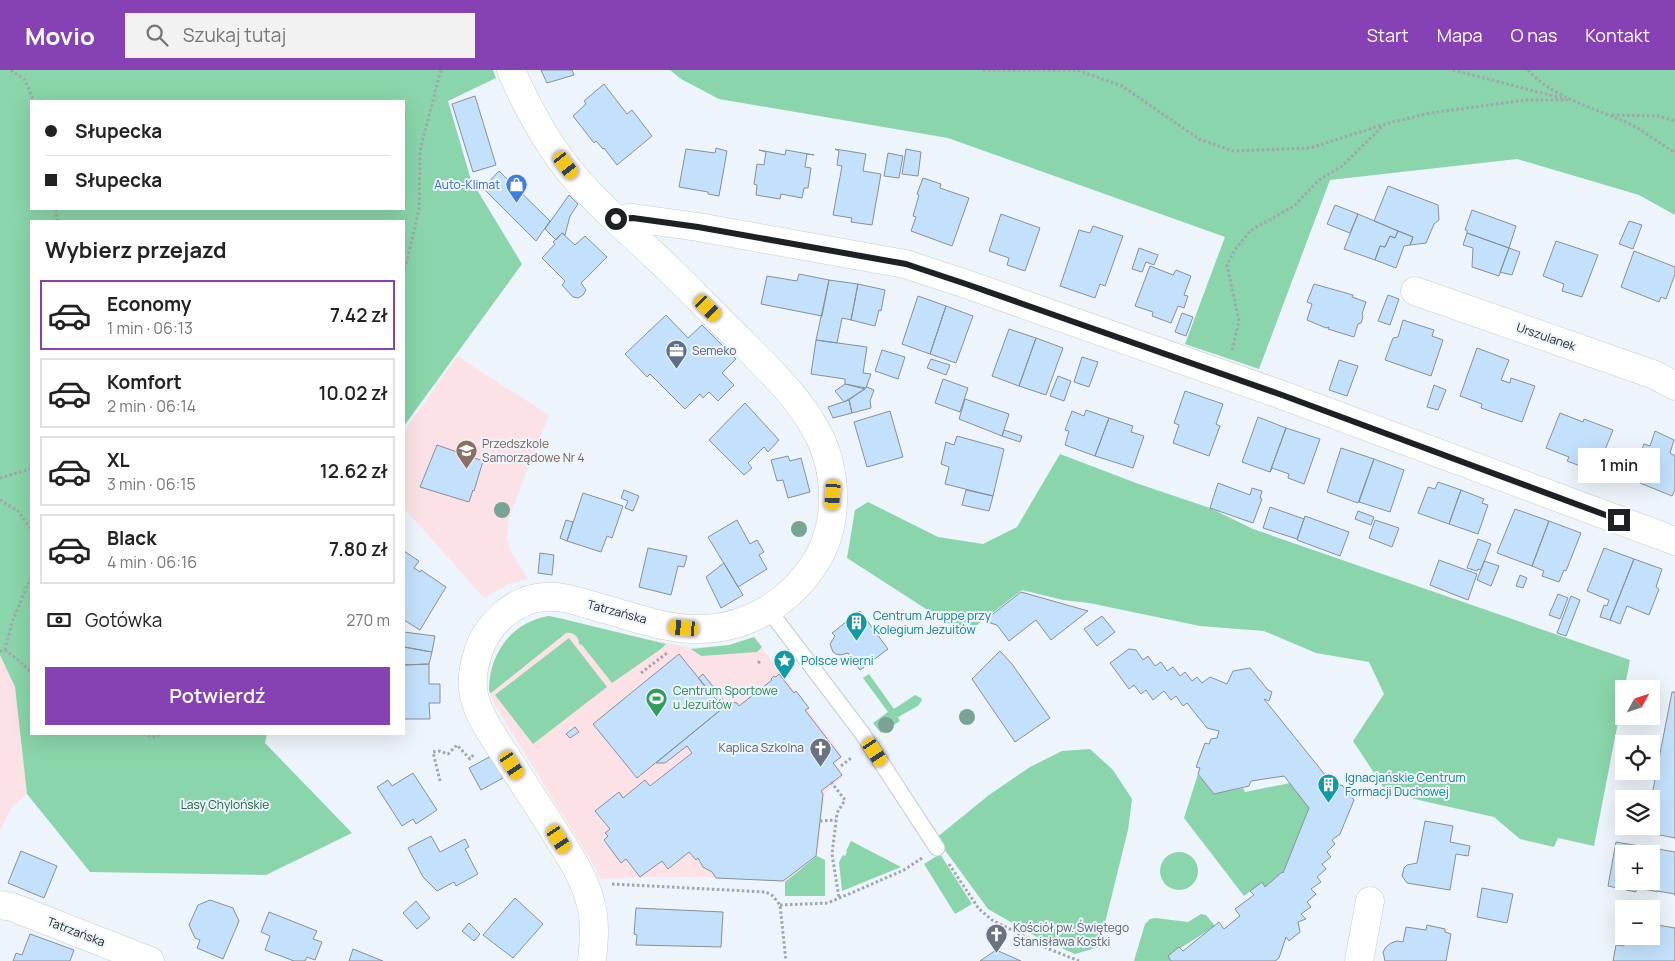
<!DOCTYPE html>
<html lang="pl">
<meta charset="utf-8">
<style>
body{margin:0;font-family:Manrope,sans-serif;background:#f2f2f2;color:#222;height:100vh;display:flex;flex-direction:column;font-size:19px;white-space:nowrap}
*{box-sizing:border-box;margin:0}
p{font-size:16px;color:#767676}
.icon{flex:none;width:28px;height:28px;fill:none;stroke:currentColor;stroke-width:2;stroke-linecap:round;stroke-linejoin:round}
.map{position:relative;flex:1;overflow:hidden}
.drawer{position:absolute;left:30px;top:150px;width:375px;height:515px;display:flex;flex-direction:column;background:#fff;border-radius:0px;box-shadow:0 5px 20px #0002}
.drawer>*{flex:none}
.hud{position:absolute;left:30px;top:30px;width:375px;height:110px;border-radius:0px;box-shadow:0 5px 20px #0002;display:grid;align-content:center;height:110px;padding:0 15px;background:#fff}
.needle{width:32px;rotate:50deg}
.buttons{position:absolute;left:1615px;top:610px;display:grid;gap:10px}
.buttons a{display:grid;place-items:center;width:45px;height:45px;border-radius:0px;background:#fff;box-shadow:0 5px 20px #0002;font-size:25px}
.end{position:absolute;width:22px;height:22px;margin:-11px;border:6px solid #1e2123;background:#fff;box-shadow:0 0 0 2px #fff}
.from{border-radius:50%}
.bubble{position:absolute;height:35px;border-radius:0px;background:#fff;box-shadow:0 5px 20px #0002;font-size:16px;font-weight:600;line-height:35px;text-align:center}
.car{position:absolute;width:15px;height:30px;margin:-15px -8px;border-radius:6px;box-shadow:0 0 4px 1px #0007;background:linear-gradient(#f5c518 24%,#345 0 40%,#f5c518 0 76%,#345 0 86%,#f5c518 0)}
.hud b{display:flex;align-items:center;gap:18px;height:48px;font-size:19px}
.hud b+b{border-top:1px solid #e0e0e0}
.hud i{width:12px;height:12px;background:#222}
ul{padding:0;list-style:none}
li{display:flex;align-items:center;gap:15px;height:70px;margin:0 10px 8px;padding:0 5px;border:2px solid #e0e0e0;border-radius:0px}
li div{flex:1}
li b{display:block;font-size:19px}
li em{font-style:normal;font-weight:600}
li.current{border-color:#8641b5}
li>.icon{width:45px;height:45px;stroke-width:1.5}
h2{padding:0 15px;font-size:22px;line-height:60px}
.pay{display:flex;align-items:center;gap:12px;height:55px;padding:0 15px;font-size:19px}
.pay p{margin-inline-start:auto}
.action{display:flex;gap:10px;margin-top:auto;padding:10px 15px}
.action a{flex:1;height:58px;border-radius:0px;background:#8641b5;color:#fff;font-size:20px;font-weight:600;line-height:58px;text-align:center}
header{display:flex;align-items:center;gap:30px;box-sizing:border-box;height:70px;padding:0 25px;background:#8641b5;color:#fff}
header strong{font-size:24px}
nav{display:flex;gap:28px;margin-inline-start:auto;font-size:18px}
.search{width:350px;height:45px;background:#f2f2f2;display:flex;align-items:center;gap:12px;box-sizing:border-box;padding:0 18px;border-radius:0px;color:#767676;font-size:19px}
.map>svg:first-child{display:block}
.education{fill:#fce2e7}
.green{fill:#8ad5ab;fill-rule:evenodd}
.building{fill:#c3e1fc;stroke:#899095;fill-rule:evenodd}
.lines{fill:none;stroke-linecap:round;stroke-linejoin:round}
.lane-casing{stroke:#c5ccd2;stroke-width:17}
.street-casing{stroke:#c5ccd2;stroke-width:29}
.path{stroke:#a2a6ac;stroke-width:3;stroke-dasharray:2.5 2.5;stroke-linecap:butt}
.lane{stroke:#fff;stroke-width:15}
.street{stroke:#fff;stroke-width:28}
.tree{fill:#79a495}
.route{stroke:#1e2123;stroke-width:6}
.labels{text-anchor:middle;stroke-width:4;stroke-linejoin:round;paint-order:stroke}
.shop-label{font-size:12px;fill:#366cbe;stroke:#eef4fb;text-anchor:end}
.street-label{font-size:12px;fill:#1e2123;stroke:#eef4fb}
.service-label{font-size:12px;fill:#4e5e75;stroke:#eef4fb;text-anchor:start}
.education-label{font-size:12px;fill:#785e54;stroke:#eef4fb;text-anchor:start}
.culture-label{font-size:12px;fill:#0d838f;stroke:#eef4fb;text-anchor:start}
.leisure-label{font-size:12px;fill:#27864d;stroke:#eef4fb;text-anchor:start}
.worship-label{font-size:12px;fill:#5b616d;stroke:#eef4fb;text-anchor:end}
.park-label{font-size:12px;fill:#196341;stroke:#eef4fb}
</style>
<header>
<strong>Movio</strong>
<div class="search"><svg class="icon" aria-label="search" viewBox="0 0 24 24"><circle cx="10" cy="10" r="6"/><path d="M15 15l6 6"/></svg>Szukaj tutaj</div>
<nav><a>Start</a><a>Mapa</a><a>O nas</a><a>Kontakt</a></nav>
</header>
<div class="map">
<svg width="1675" height="891" viewBox="0 0 1675 891">
<rect width="100%" height="100%" fill="#eef4fb"/>
<path class="education" d="M457 286 549 345 508 450 507 468 510 480 528 509 511 513 484 528 404 438V362Z
M549 546 620 564 692 578 729 575 754 567 843 686 835 693 844 706 825 723 817 787 785 812 714 807H640L600 809 597 800 493 632 489 621 490 602 492 594 504 572 513 563 526 554 537 548Z
M0 585 15 617 27 724 12 737 0 761Z"/>
<path class="green" d="M0 0H493L496 8 448 31 471 110 522 194 404 356V151H31V664H267L265 673 352 763 266 805 90 802 27 724 15 617 0 585ZM404 31V139H31V31Z
M670 0H1675V145L1639 125 1517 89 1330 110 1259 299 1185 274 1225 167 948 68 719 29 681 9Z
M1060 384 1136 413 1210 438 1253 459 1630 590 1594 776 1558 768 1554 777 1520 769 1494 747 1423 731 1386 721 1353 671 1384 624 1369 592 1316 583 1264 561 1200 556 1089 533 1063 530 1022 520 972 559 954 557 847 488 855 440 868 432 938 467 983 474 1017 457Z
M549 546 563 549 666 574 661 579 612 613 582 575 579 574C579 566 573 562 566 563L491 623 489 621C489 584 511 552 549 546Z
M754 567 762 577 757 582 701 586 691 579 729 575Z
M569 568 607 617 533 674 495 625Z
M869 604 894 639 915 625 921 628 922 630 918 636 898 647 900 651 881 663 873 653 888 642 863 608Z
M1090 679 1113 700 1132 729 1128 760 1099 877 1075 884 1037 867 988 839 936 768 989 725 1030 697 1062 681Z
M1198 704 1214 724 1243 718 1245 722 1290 713 1309 738 1283 803 1265 817 1261 813 1244 826 1184 748Z
M851 771 901 797 842 821 839 792 843 785 845 786 847 782 846 781Z
M1160 801a19 19 0 1 1 38 0a19 19 0 1 1-38 0Z
M940 784 972 834 955 844 924 794Z
M817 786 825 790V826H785V812Z
M1201 844 1206 845 1215 856 1168 886 1171 891H1134L1145 854 1150 849 1155 848 1188 852Z"/>
<path class="building" d="M541 0H572L574 5 547 13Z
M604 14 627 44 632 40 652 66 617 95 604 78 603 79 596 71 594 73 573 46 586 34 584 31Z
M475 26 496 95 473 102 452 34Z
M716 78 727 81 719 126 708 124V122L679 117 686 79 715 83Z
M835 79 866 84 863 101 881 104 872 155 851 152 852 148 833 145 842 96 837 95 839 81Z
M906 79 921 82 918 106 902 104Z
M759 80 785 85 786 80 814 85 807 84 805 97 811 98 808 118H804L802 128 781 124 780 129 756 125 757 115 754 114 757 94 764 95 766 82Z
M888 83 903 86 899 108 884 106Z
M499 101 550 151 536 171 483 118Z
M923 108 941 114 940 118 969 128 952 176 911 161 916 147 913 146 919 125 917 124Z
M1388 116 1438 135 1439 150 1434 154 1426 173 1410 175 1413 167 1374 151Z
M569 125 578 134 570 146 565 165 562 163 556 170 545 159Z
M1335 135 1358 144 1350 163 1327 154Z
M1472 140 1516 156 1509 178 1467 163V160H1465Z
M1001 144 1040 158 1025 201 1007 195 1009 188 989 181Z
M1358 144 1398 161 1395 168 1390 166 1385 177 1380 176 1375 190 1344 179Z
M1629 151 1642 155 1633 179 1619 174Z
M1093 156 1123 166 1105 216 1100 214 1095 228 1060 216 1079 160 1090 163Z
M1398 161 1413 167 1410 175 1404 176 1396 198 1375 190 1380 176 1385 177 1390 166 1395 168Z
M562 163 575 175 585 166 607 187 581 213 586 220 583 225 578 228 573 227 562 215 565 211 542 188 555 174 553 172Z
M1467 163 1509 178 1499 206 1472 197 1473 178 1463 175Z
M1556 171 1598 185 1582 227 1562 221 1564 214 1543 206Z
M1139 178 1158 185 1154 195 1146 192 1142 202 1132 199Z
M1509 178 1520 182 1512 205 1500 202Z
M1634 181 1675 197V204L1666 229 1661 227 1659 232 1621 217Z
M1150 196 1173 205 1176 200 1191 206 1184 225 1188 226 1184 238 1178 236 1171 253 1152 246 1153 242 1135 236Z
M799 204 829 210 822 246 761 234 767 206 797 211Z
M829 210 858 214 851 250 842 248 837 273 816 270Z
M858 214 885 220 881 241 879 240 875 256 851 250Z
M1314 214 1353 225 1352 227 1366 232 1362 244 1363 247 1361 253 1358 254 1354 267 1328 259 1329 257 1326 258 1307 250 1312 234 1307 232Z
M1388 225 1399 229 1390 255 1378 251Z
M918 226 946 236 930 284 902 274Z
M946 236 973 246 956 293 930 284Z
M1182 243 1193 247 1186 266 1175 262Z
M666 245 688 268 702 255 736 289 722 303 734 315 718 331 709 322 703 328 700 324 685 339 650 304 647 307 625 284Z
M1403 250 1434 260 1432 266 1443 270 1431 306 1385 290 1393 268 1398 267Z
M1009 259 1036 268 1019 316 992 306Z
M1036 268 1063 278 1046 325 1019 316Z
M816 270 867 277 863 303 871 304 866 318 845 314V309L811 304Z
M1477 278 1509 290 1501 310 1510 313 1511 308 1535 316 1522 352 1481 338 1482 334 1460 326Z
M882 280 905 287 898 309 875 301Z
M1082 287 1098 292 1089 317 1074 312Z
M931 289 950 295 946 305 927 298Z
M1339 290 1358 296 1347 326 1329 320Z
M1058 306 1071 311 1064 331 1050 326Z
M943 309 968 318 960 342 935 333Z
M845 314 865 319 844 332 835 321Z
M1434 315 1446 320 1438 340 1427 337Z
M867 317 874 320 870 331 871 338 852 343 849 330Z
M1185 321 1223 334 1216 354 1220 356 1209 386 1173 373 1179 355 1174 353Z
M965 329 1009 344 1002 366 959 349Z
M849 330 852 343 833 348 828 337Z
M745 333 779 370 768 382 764 377 748 393 752 398 744 405 709 370Z
M1086 340 1109 348 1095 386 1065 375 1069 361 1065 360 1072 341 1084 346Z
M890 341 903 387 867 397 854 352Z
M1560 343 1583 352 1584 349 1613 360 1596 402 1567 391 1569 387 1546 378Z
M1258 347 1286 358 1270 402 1242 392Z
M1109 348 1133 356 1131 362 1144 366 1133 398 1095 386Z
M1286 358 1320 369 1304 414 1288 408 1289 404 1272 398 1270 402Z
M1004 360 1022 366 1020 372 1002 366Z
M1655 361 1674 370 1670 383 1675 386V420L1672 426 1640 413 1642 407 1633 403 1644 374 1650 376Z
M957 366 1004 379 993 426 945 414 949 397 941 394 946 372 954 375Z
M437 375 483 391 474 421 473 420 469 432 420 417Z
M1341 378 1374 389 1358 433 1327 422Z
M788 386 790 391 801 388 810 422 788 428 783 410 777 411 771 390Z
M1374 389 1404 400 1390 442 1359 432Z
M1438 412 1461 420 1449 454 1418 443 1428 417 1435 419Z
M1218 413 1250 425 1252 418 1262 421 1260 428 1262 429 1253 453 1210 438Z
M624 420 639 426 633 441 625 438 628 431 621 428Z
M966 420 993 426 989 441 962 435Z
M1461 420 1484 429 1482 433 1488 435 1478 464 1449 454Z
M583 423 623 436 612 468 607 466 601 482 567 471Z
M1270 437 1304 449 1297 469 1263 458Z
M1515 439 1549 451 1532 496 1497 483Z
M1358 441 1374 447 1371 455 1355 449Z
M1305 446 1349 462 1340 486 1297 470Z
M566 450 573 452 567 471 560 468Z
M737 450 750 474 757 470 764 482 759 485 767 499 738 517 708 467Z
M1375 450 1399 458 1392 477 1369 468Z
M1549 451 1581 463 1566 501 1564 500 1559 512 1542 506 1544 501 1532 496Z
M1478 469 1491 474 1481 500 1478 499 1477 501 1467 498Z
M648 478 687 486 684 497 678 496 671 525 639 517Z
M1604 478 1634 489 1610 550 1600 547 1604 535 1607 536 1609 530 1587 521Z
M404 481 419 491 414 498 420 502 421 500 446 517 420 560 404 550Z
M540 483 554 485 552 505 538 503Z
M1634 489 1662 499 1656 517 1659 519 1649 545 1627 536 1620 554 1610 550Z
M1439 490 1477 504 1468 530 1430 515Z
M1484 491 1499 496 1491 516 1477 510Z
M724 493 743 525 721 538 706 507Z
M1520 505 1527 508 1523 518 1516 516Z
M1021 522 1088 541 1051 570 1036 550 1009 571 997 555 984 551Z
M1558 524 1568 528 1560 549 1549 545Z
M1571 526 1580 530 1566 566 1557 563Z
M860 541 888 579 860 600 848 583 840 585 836 584 833 582 830 574 835 566 832 563Z
M1102 546 1115 562 1097 576 1084 559Z
M404 562 435 566 432 582 404 577Z
M404 577 432 582 429 594 404 595Z
M1129 579 1136 580 1143 590 1148 586 1155 596 1161 592 1167 601 1173 597 1180 606 1185 602 1192 611 1197 607 1202 613 1210 607 1227 614 1233 601 1250 598 1268 620 1272 622 1269 631 1264 629 1330 711 1329 719 1333 720V716L1342 715 1354 730 1340 764 1332 770 1335 774 1327 782 1331 787 1322 794 1326 799 1317 807 1321 812 1311 819 1316 824 1307 832 1311 837 1301 844 1306 849 1298 852 1300 862 1289 871 1286 867 1279 888 1275 891H1171L1168 886 1179 877 1183 881 1219 852 1224 859 1240 846 1235 839 1254 825 1250 821 1262 812 1265 817 1282 802 1283 803 1309 738 1284 706 1251 711 1249 716 1214 724 1198 704 1200 698 1196 697 1205 673 1209 674 1211 669 1217 668 1219 661 1207 658 1187 633 1183 636 1176 626 1171 630 1164 621 1153 630 1146 620 1141 624 1134 615 1129 619 1110 593Z
M1000 581 1012 594 1050 648 1015 672 972 609Z
M679 584 723 638 637 708 593 654Z
M429 594V614H440V633H429L430 649H404V595Z
M703 604 723 629 719 633 698 608Z
M779 604 794 623 796 621 809 638 805 640 841 687 833 693 842 705 821 721 823 724 816 786 783 811 716 808 712 802 703 797 698 788 696 790 689 782 668 799 662 791 640 807 626 789 621 793 604 770 608 766 605 763 610 759 595 741 619 722 623 728 645 710 650 716 692 683 687 676 665 693H656L723 638 720 635 724 631 737 633 739 636 772 610 771 609 774 606 776 607Z
M1672 622H1675V768L1645 762 1646 756H1651V730Z
M575 657 579 662 570 668 566 664Z
M491 686 503 708 481 720 469 698Z
M413 703 437 740 416 754 413 749 402 756 377 717 388 710 392 716Z
M1425 751 1453 756 1450 772 1470 776 1468 786 1456 784 1450 820 1407 813 1402 806 1404 798 1407 795 1417 793Z
M431 766 440 782 465 769 469 777 465 779 478 804 456 816 454 812 437 821 423 807 408 778Z
M1616 772 1675 782V826V824L1657 821V822L1654 821 1636 818V822L1608 816ZM1624 784H1651V811H1624Z
M21 781 57 796 44 828 8 813Z
M1482 818 1513 824 1507 853 1477 847Z
M515 828 543 854 513 888 483 865Z
M210 830 233 838 239 851 223 889 197 878 200 870 195 868 189 855 198 835Z
M416 831 430 848 417 859 403 843Z
M636 838 723 842 721 877 636 875 637 865 634 864Z
M269 842 317 861 313 869 322 872 315 890 307 887 305 891H294L265 880 270 866 261 862Z
M469 853 480 864 474 871 462 861Z
M1427 855 1445 859V862L1451 864 1446 891H1385L1383 882 1386 877 1391 873 1397 871 1403 872 1406 857 1426 860Z
M1657 855 1675 858V891H1613L1616 875 1624 876 1625 866H1651V858L1656 859Z
M30 864 74 880 70 891H13L16 883 22 885Z
M353 879 383 891H349Z
M996 880 1021 891H980Z"/>
<g class="lines">
<defs>
<path id="lane" d="M768 539 862 663 937 778"/>
<path id="street" d="M511 0C528 39 549 78 577 110 601 137 628 161 654 185 684 213 712 243 741 271 769 300 800 328 818 364 837 400 839 452 818 488 793 531 747 560 696 559 665 559 634 547 604 539 585 534 564 525 544 527 513 529 485 556 477 586 474 596 472 608 473 619 475 640 490 662 502 680 519 706 536 733 553 759 567 782 583 804 590 831 596 850 594 871 592 891
M616 149 633 148 698 157 905 194 966 214 1282 325 1675 471
M1415 221 1655 305 1675 316
M0 835 12 837 150 891
M1359 891 1370 831"/>
</defs>
<use href="#lane" class="lane-casing"/>
<use href="#street" class="street-casing"/>
<path class="path" d="M11 0 25 10 34 31
M983 0H1077L1122 16 1199 69 1233 81 1310 78 1385 54 1430 43 1526 30H1570
M1453 0 1565 29
M1528 0C1553 28 1592 37 1626 52 1643 60 1659 73 1675 83
M1612 45 1658 46 1675 51
M56 139 57 151
M404 198 406 195 419 139 420 80 441 0
M1232 280 1239 251 1227 195 1234 181 1250 161 1294 136 1319 110 1342 96 1384 55
M0 408 31 399
M0 430 18 441 31 459
M5 580 12 552 31 507
M0 581 5 580 17 589 31 602
M758 593 762 590
M641 603 667 583
M143 664 153 667 162 664
M841 696 851 688
M440 711 433 682 439 681 448 684 457 675 470 689 474 684
M831 712 845 730 837 743 832 784 839 828
M820 751 836 750
M949 794 979 839 992 850 1049 879 1079 891
M612 814 766 822 773 826 780 835 786 891
M780 835 828 833 904 800 922 788"/>
<use href="#lane" class="lane"/>
<use href="#street" class="street"/>
</g>
<g class="tree">
<circle cx="502" cy="440" r="8"/>
<circle cx="799" cy="459" r="8"/>
<circle cx="967" cy="647" r="8"/>
<circle cx="886" cy="655" r="8"/>
</g>
<g class="lines">
<path class="route" d="M616 149 633 148 698 157 906 194 966 214 1282 325 1619 450"/>
</g>
<defs>
<symbol id="shop-pin" viewBox="-11 -11 22 30"><path d="M0 17L-7.5 6A9.5 9.5 0 1 1 7.5 6Z" fill="#3f7fe0" stroke="#eef4fb"/><path d="M-5-2.5h2.3a2.7 3.5 0 0 1 5.4 0H5L5.5 6h-11ZM-1.5-2.5h3a1.5 2.3 0 0 0-3 0Z" fill="#fff"/></symbol>
<symbol id="office-pin" viewBox="-11 -11 22 30"><path d="M0 17L-7.5 6A9.5 9.5 0 1 1 7.5 6Z" fill="#5c6f8a" stroke="#eef4fb"/><path d="M-6-3h4V-5.5h4V-3h4V5H-6ZM-1-4.5V-3h2v-1.5ZM-6 0V1H6V0Z" fill="#fff"/></symbol>
<symbol id="school-pin" viewBox="-11 -11 22 30"><path d="M0 17L-7.5 6A9.5 9.5 0 1 1 7.5 6Z" fill="#8d6e63" stroke="#eef4fb"/><path d="M0-5L7-2L0 1L-7-2ZM-4 1L0 2.5L4 1V4Q0 6-4 4Z" fill="#fff"/></symbol>
<symbol id="building-pin" viewBox="-11 -11 22 30"><path d="M0 17L-7.5 6A9.5 9.5 0 1 1 7.5 6Z" fill="#0f9aa8" stroke="#eef4fb"/><path d="M-4-6H4V6H1V3H-1V6H-4ZM-2.5-4.3h1.7v1.8h-1.7ZM.8-4.3h1.7v1.8H.8ZM-2.5-1h1.7V.8h-1.7ZM.8-1h1.7V.8H.8Z" fill="#fff"/></symbol>
<symbol id="sight-pin" viewBox="-11 -11 22 30"><path d="M0 17L-7.5 6A9.5 9.5 0 1 1 7.5 6Z" fill="#0f9aa8" stroke="#eef4fb"/><path d="M0-6L1.8-2.2L6-1.7L2.9 1.2L3.7 5.4L0 3.3L-3.7 5.4L-2.9 1.2L-6-1.7L-1.8-2.2Z" fill="#fff"/></symbol>
<symbol id="stadium-pin" viewBox="-11 -11 22 30"><path d="M0 17L-7.5 6A9.5 9.5 0 1 1 7.5 6Z" fill="#2e9e5b" stroke="#eef4fb"/><path d="M0-5a6.5 5 0 1 0 0 10a6.5 5 0 1 0 0-10ZM-3.5-1.8h7v3.6h-7Z" fill="#fff"/></symbol>
<symbol id="church-pin" viewBox="-11 -11 22 30"><path d="M0 17L-7.5 6A9.5 9.5 0 1 1 7.5 6Z" fill="#6b7280" stroke="#eef4fb"/><path d="M-1.2-6h2.4v3.5h3.3v2.4h-3.3V6h-2.4V-.1h-3.3v-2.4h3.3Z" fill="#fff"/></symbol>
</defs>
<g fill-rule="evenodd">
<use href="#shop-pin" x="504" y="102" width="25" height="34"/>
<use href="#office-pin" x="664" y="268" width="25" height="34"/>
<use href="#school-pin" x="454" y="368" width="25" height="34"/>
<use href="#building-pin" x="844" y="540" width="25" height="34"/>
<use href="#sight-pin" x="772" y="578" width="25" height="34"/>
<use href="#stadium-pin" x="644" y="616" width="25" height="34"/>
<use href="#church-pin" x="808" y="666" width="25" height="34"/>
<use href="#building-pin" x="1316" y="702" width="25" height="34"/>
<use href="#church-pin" x="984" y="852" width="25" height="34"/>
</g>
<g class="labels">
<g class="shop-label">
<text x="500" y="119">Auto-Klimat</text>
</g>
<g class="street-label">
<text transform="translate(1546 267) rotate(19)" y="4">Urszulanek</text>
<text transform="translate(617 542) rotate(15)" y="4">Tatrzańska</text>
<text transform="translate(76 862) rotate(21)" y="4">Tatrzańska</text>
</g>
<g class="service-label">
<text x="692" y="285">Semeko</text>
</g>
<g class="education-label">
<text x="482" y="378">Przedszkole<tspan x="482" dy="14">Samorządowe Nr 4</tspan></text>
</g>
<g class="culture-label">
<text x="873" y="550">Centrum Aruppe przy<tspan x="873" dy="14">Kolegium Jezuitów</tspan></text>
<text x="801" y="595">Polsce wierni</text>
<text x="1345" y="712">Ignacjańskie Centrum<tspan x="1345" dy="14">Formacji Duchowej</tspan></text>
</g>
<g class="leisure-label">
<text x="673" y="625">Centrum Sportowe<tspan x="673" dy="14">u Jezuitów</tspan></text>
</g>
<g class="worship-label">
<text x="804" y="682">Kaplica Szkolna</text>
<text x="1013" y="862" text-anchor="start">Kościół pw. Świętego<tspan x="1013" dy="14">Stanisława Kostki</tspan></text>
</g>
<g class="park-label">
<text x="225" y="739">Lasy Chylońskie</text>
</g>
</g>
</svg>
<div class="buttons">
<a><svg class="needle" viewBox="-14 -14 28 28"><path d="M0-13l5 13h-10z" fill="#e53935"/><path d="M0 13l5-13h-10z" fill="#767676"/></svg></a>
<a><svg class="icon" aria-label="locate" viewBox="0 0 24 24"><circle cx="12" cy="12" r="6"/><path d="M12 2v4M12 18v4M2 12h4M18 12h4"/></svg></a>
<a><svg class="icon" aria-label="layers" viewBox="0 0 24 24"><path d="M12 4l9 5-9 5-9-5zM3 14l9 5 9-5"/></svg></a>
<a>+</a>
<a>−</a>
</div>
<i class="end from" style="left:616px;top:149px"></i>
<i class="end" style="left:1619px;top:450px"></i>
<div class="bubble" style="left:1578px;top:378px;width:82px">1 min</div>
<i class="car" style="left:566px;top:95px;rotate:143deg"></i>
<i class="car" style="left:708px;top:238px;rotate:135deg"></i>
<i class="car" style="left:833px;top:425px;rotate:184deg"></i>
<i class="car" style="left:684px;top:558px;rotate:275deg"></i>
<i class="car" style="left:875px;top:682px;rotate:147deg"></i>
<i class="car" style="left:512px;top:695px;rotate:147deg"></i>
<i class="car" style="left:559px;top:769px;rotate:147deg"></i>
<div class="hud">
<b><i class="from"></i>Słupecka</b>
<b><i></i>Słupecka</b>
</div>
<section class="drawer">
<h2>Wybierz przejazd</h2>
<ul>
<li class="current"><svg class="icon" aria-label="car" viewBox="0 0 24 24"><path d="M5 17H2v-5l4-1 3-4h7l3 4 3 1v5h-3M9 17h6M6 11h13"/><circle cx="7" cy="17" r="2"/><circle cx="17" cy="17" r="2"/></svg><div><b>Economy</b><p>1 min · 06:13</p></div><em>7.42 zł</em></li>
<li><svg class="icon" aria-label="car" viewBox="0 0 24 24"><path d="M5 17H2v-5l4-1 3-4h7l3 4 3 1v5h-3M9 17h6M6 11h13"/><circle cx="7" cy="17" r="2"/><circle cx="17" cy="17" r="2"/></svg><div><b>Komfort</b><p>2 min · 06:14</p></div><em>10.02 zł</em></li>
<li><svg class="icon" aria-label="car" viewBox="0 0 24 24"><path d="M5 17H2v-5l4-1 3-4h7l3 4 3 1v5h-3M9 17h6M6 11h13"/><circle cx="7" cy="17" r="2"/><circle cx="17" cy="17" r="2"/></svg><div><b>XL</b><p>3 min · 06:15</p></div><em>12.62 zł</em></li>
<li><svg class="icon" aria-label="car" viewBox="0 0 24 24"><path d="M5 17H2v-5l4-1 3-4h7l3 4 3 1v5h-3M9 17h6M6 11h13"/><circle cx="7" cy="17" r="2"/><circle cx="17" cy="17" r="2"/></svg><div><b>Black</b><p>4 min · 06:16</p></div><em>7.80 zł</em></li>
</ul>
<div class="pay"><svg class="icon" aria-label="cash" viewBox="0 0 24 24"><path d="M3 7h18v10H3z"/><circle cx="12" cy="12" r="2"/></svg>Gotówka<p>270 m</p></div>
<div class="action"><a>Potwierdź</a></div>
</section>
</div>
